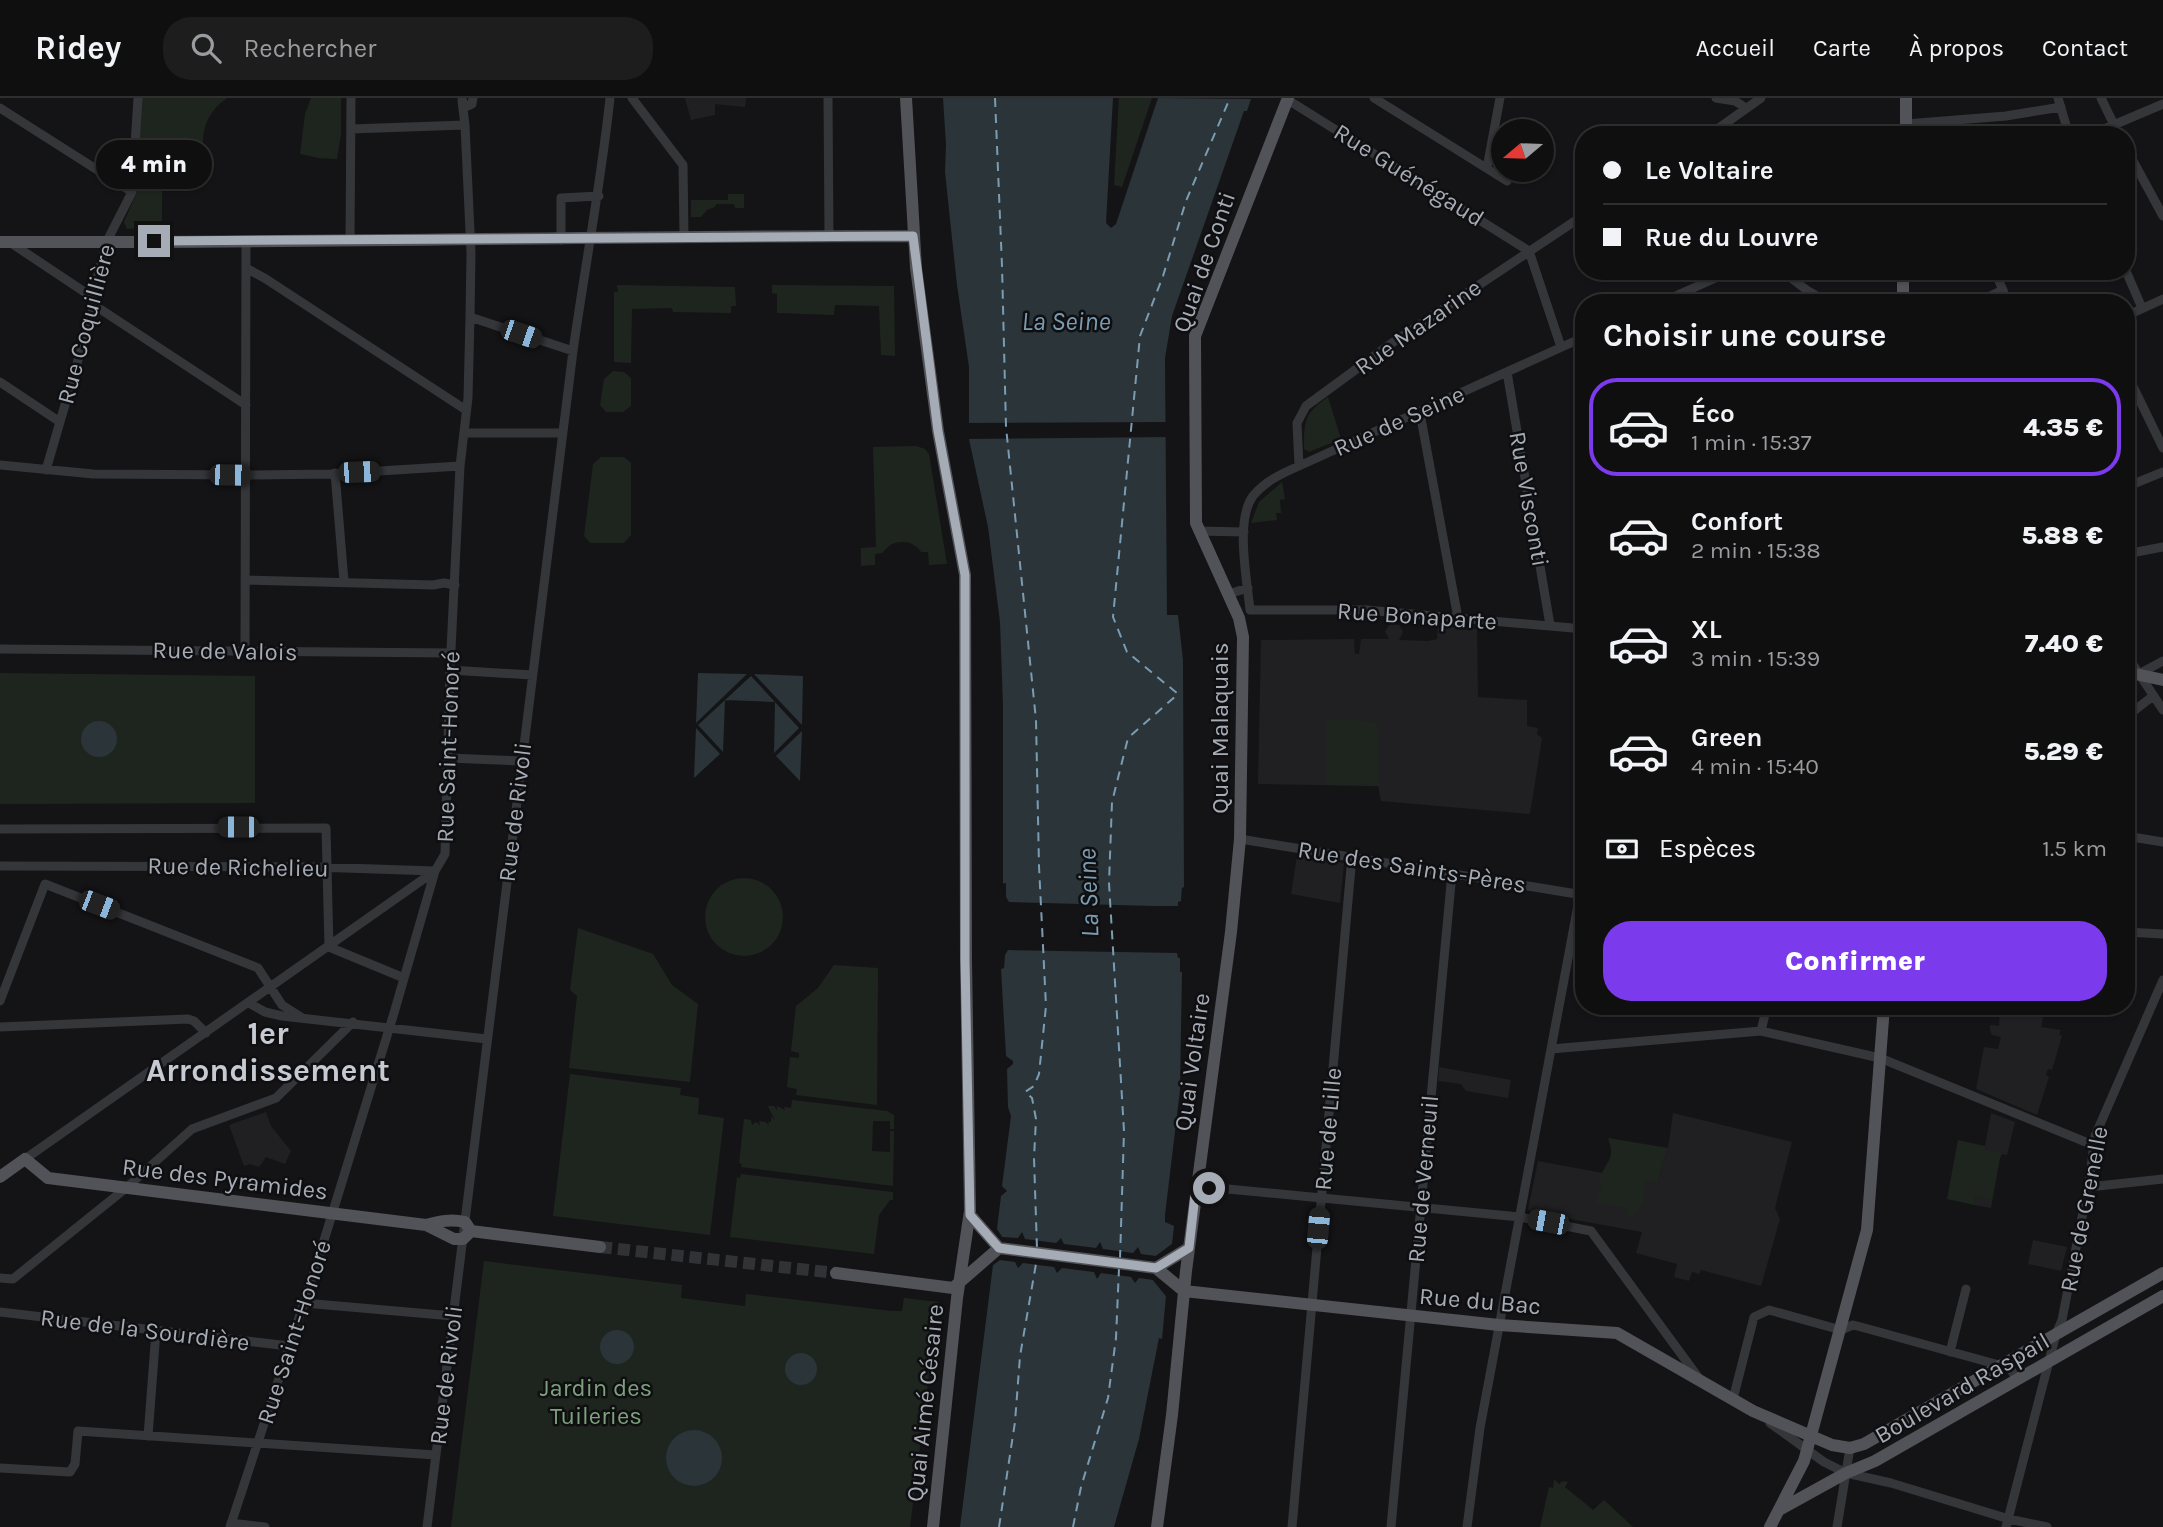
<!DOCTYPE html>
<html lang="fr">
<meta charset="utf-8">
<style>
body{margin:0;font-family:Karla,sans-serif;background:#1d1d1e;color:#f1f3f6;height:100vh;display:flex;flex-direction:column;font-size:26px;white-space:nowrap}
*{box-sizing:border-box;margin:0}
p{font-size:23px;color:#9b9c9f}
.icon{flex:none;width:38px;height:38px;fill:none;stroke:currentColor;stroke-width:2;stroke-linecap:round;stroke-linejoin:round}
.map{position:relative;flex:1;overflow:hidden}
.sheet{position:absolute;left:1575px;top:196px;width:560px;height:721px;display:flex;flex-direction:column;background:#0f0f10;border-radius:28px;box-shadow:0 2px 5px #0004,0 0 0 2px #2f2f30}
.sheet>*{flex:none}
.hud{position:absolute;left:1575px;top:28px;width:560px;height:154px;border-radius:28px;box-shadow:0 2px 5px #0004,0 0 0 2px #2f2f30;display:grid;align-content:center;height:154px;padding:0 28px;background:#0f0f10}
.needle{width:46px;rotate:251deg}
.tools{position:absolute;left:1491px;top:21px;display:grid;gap:14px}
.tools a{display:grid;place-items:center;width:63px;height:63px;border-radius:50%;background:#0f0f10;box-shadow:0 2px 5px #0004,0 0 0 2px #2f2f30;font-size:35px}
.end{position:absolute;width:32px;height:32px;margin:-16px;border:9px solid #a6acb6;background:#111;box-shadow:0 0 0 4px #111}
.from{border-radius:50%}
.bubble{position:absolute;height:49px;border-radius:24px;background:#0f0f10;box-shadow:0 2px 5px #0004,0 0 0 2px #2f2f30;font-size:23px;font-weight:800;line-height:49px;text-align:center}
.car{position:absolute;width:21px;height:42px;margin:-21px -10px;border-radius:9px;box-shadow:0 0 5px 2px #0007;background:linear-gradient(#222 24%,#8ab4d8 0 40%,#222 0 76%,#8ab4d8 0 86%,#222 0)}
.hud b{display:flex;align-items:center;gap:24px;height:66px;font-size:26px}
.hud b+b{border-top:2px solid #2f2f30}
.hud i{width:18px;height:18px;background:#f1f3f6}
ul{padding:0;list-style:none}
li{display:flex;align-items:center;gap:21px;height:98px;margin:0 14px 10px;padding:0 14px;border:4px solid transparent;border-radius:28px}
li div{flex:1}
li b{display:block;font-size:26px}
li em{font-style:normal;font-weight:800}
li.selected{border-color:#7c3aed}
li>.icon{width:63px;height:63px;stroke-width:1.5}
h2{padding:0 28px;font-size:32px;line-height:84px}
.pay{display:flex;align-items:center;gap:18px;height:77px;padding:0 28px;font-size:26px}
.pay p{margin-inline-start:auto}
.cta{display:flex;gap:14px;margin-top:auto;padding:14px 28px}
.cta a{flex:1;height:80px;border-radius:28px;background:#7c3aed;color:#fff;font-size:28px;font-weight:800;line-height:80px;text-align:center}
header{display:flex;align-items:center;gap:42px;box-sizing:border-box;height:98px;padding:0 35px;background:#0f0f10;border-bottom:2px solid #2f2f30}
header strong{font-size:33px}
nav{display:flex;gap:38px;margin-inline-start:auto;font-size:24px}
.search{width:490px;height:63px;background:#1d1d1e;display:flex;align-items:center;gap:18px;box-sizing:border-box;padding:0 24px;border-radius:28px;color:#9b9c9f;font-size:26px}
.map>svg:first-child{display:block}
.built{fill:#202023}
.green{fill:#1e251e}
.water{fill:#2a3439}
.pier{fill:#141416}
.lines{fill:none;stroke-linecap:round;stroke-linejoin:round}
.ferry{stroke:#7c9cb1;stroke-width:2;stroke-dasharray:9 7;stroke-linecap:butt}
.major-tunnel{stroke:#313236;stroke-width:12;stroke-dasharray:12 6;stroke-linecap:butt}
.minor{stroke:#35363a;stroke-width:9}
.major{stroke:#515359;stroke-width:12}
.route{stroke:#a6acb6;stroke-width:9}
.labels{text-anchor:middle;stroke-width:5;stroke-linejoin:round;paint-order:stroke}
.street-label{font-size:24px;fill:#a6acb6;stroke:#0f0f11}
.park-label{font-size:24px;fill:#7da17d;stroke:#0f0f11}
.water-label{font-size:26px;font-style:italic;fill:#7c9cb1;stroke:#0f0f11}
.district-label{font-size:32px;font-weight:bold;fill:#c6cad2;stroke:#0f0f11}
</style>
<header>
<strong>Ridey</strong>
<div class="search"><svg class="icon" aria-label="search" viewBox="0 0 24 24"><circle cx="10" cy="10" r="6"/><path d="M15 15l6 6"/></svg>Rechercher</div>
<nav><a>Accueil</a><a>Carte</a><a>À propos</a><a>Contact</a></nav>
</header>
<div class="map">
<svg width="2163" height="1429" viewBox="0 0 2163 1429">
<rect width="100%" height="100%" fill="#141416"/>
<path class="built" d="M685 0H746L745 9 715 6V17L691 22Z
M1438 524 1442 528 1477 531 1478 599 1527 602V628L1538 630 1537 636 1542 640 1530 716 1381 703 1378 688 1258 686 1261 542 1354 541 1355 556H1359L1361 541H1389L1385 533 1390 526 1399 527 1403 534 1399 542 1428 543 1437 541Z
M1297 757 1344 765 1340 805 1291 796Z
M2000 908H2046L2041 929 2061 932 2059 936 2062 938 2052 972 2048 971 2046 977 2049 979 2037 1017 1976 991 1984 949 1998 951 2001 939 1992 937 1990 933V927L1999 928Z
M1439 969 1511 982 1508 1000 1466 993 1461 986 1438 983Z
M266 1014 271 1028 291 1053 285 1066 266 1059 259 1069 250 1066 244 1068 229 1027Z
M1673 1015 1792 1044 1775 1110 1780 1121 1761 1188 1701 1172 1699 1176 1692 1174 1689 1183 1674 1179 1677 1166 1636 1155 1642 1134 1531 1114 1528 1111 1538 1063 1657 1085 1668 1050Z
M1991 1015 2015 1024 2007 1057 2002 1056 2000 1060 1991 1110 1974 1107Z
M2033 1142 2067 1149 2061 1173 2028 1166Z"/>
<path class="green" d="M140 0H227C206 15 200 34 204 59L163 57 162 62 157 63V79L162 80V125L166 129C153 128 141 131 127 131L124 124 137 94Z
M311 0H341V36L337 61 319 60 300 56 305 16Z
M1119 0H1152L1122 89 1114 87Z
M728 96H744V110H735L734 106H716L715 109 707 112 701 119H691V102H728Z
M617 187 735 189 736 208H731V215L673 214 672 210 632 211 631 265 614 264V194H618Z
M772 187 894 188 895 258 881 257 879 208 835 207 834 217 777 215V196L772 195Z
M613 273 624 274 631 280V308L623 314H606L600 307 604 281Z
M1328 299 1341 341 1309 354 1304 351C1304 324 1304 315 1328 299Z
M916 348 925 351 929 356 947 466 929 467 928 454H921C914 443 900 442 890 447L882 455 875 456V467L861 468V450L876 449 873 349Z
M601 359H624L631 365V437L624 445H590L584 438 593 366Z
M1282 384 1285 401 1280 402 1281 415H1276L1277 422 1251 425 1259 404Z
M0 575 255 578V705L0 706Z
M1327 622H1360L1377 625 1379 688 1327 687Z
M705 819a39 39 0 1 1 78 0a39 39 0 1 1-78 0Z
M578 830 653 856 672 887 698 906 690 984 569 970 577 898 570 892Z
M834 867 878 870 877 1007 796 997 797 991 787 989 790 959 799 960V955L791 953 796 908 818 890Z
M570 976 681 990 680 997 699 1000 698 1016 724 1020 710 1137 553 1118Z
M792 1002 887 1013 894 1017V1031H890V1023H873L872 1053 890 1054V1033H894L893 1088 741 1069 742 1066 739 1065 744 1021 751 1022 752 1027 756 1024 760 1027 759 1023 766 1024 769 1028 768 1024H771V1018L775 1023 768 1008H774L777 1012V1008L785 1012 784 1009 791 1010Z
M1608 1040 1668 1050 1657 1085 1644 1083 1643 1106H1640L1639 1112H1636L1633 1121 1624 1117 1627 1116 1628 1110 1596 1104 1597 1096 1601 1094C1602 1087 1598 1084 1601 1077 1608 1062 1615 1060 1608 1040Z
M1958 1042 1985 1048V1052L2001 1055 1992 1101 1976 1098 1974 1107 1947 1101Z
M741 1076 893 1094V1102H890L879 1117 874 1156 730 1139 737 1079 740 1080Z
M484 1163 682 1187 681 1200 745 1208 746 1196 892 1213H902L904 1200 938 1204 910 1429H451Z
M1554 1381 1559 1386 1563 1383 1568 1384 1565 1389 1593 1412 1604 1402 1633 1429H1540L1549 1389 1553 1390Z"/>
<path class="water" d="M943 0H1113L1106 125 1111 130 1116 126 1158 0 1251 1 1247 13H1244L1172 218 1165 260 1167 517H1178L1183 562 1184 789 1182 790 1180 874H1182L1180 992 1165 1117V1124L1174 1128 1172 1146 1156 1158 1153 1182 1166 1198 1162 1241 1159 1240 1139 1341 1114 1429H960L993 1167 999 1162 1002 1139 997 1131 1001 1098 1007 1093 1002 1088 1011 1018 1008 1009 1007 971 1013 966V963L1006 958 1001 871 1004 870 1006 786H1003V608L1000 524 988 429 969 341V269L957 187 945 74 946 47Z
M698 575 747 576 696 625Z
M754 576 803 578 802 627Z
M751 578 799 630 774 655 775 604 725 602 723 654 698 627Z
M81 641a18 18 0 1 1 36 0a18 18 0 1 1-36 0Z
M696 630 720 656 694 680Z
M802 633 800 683 776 658Z
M600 1249a17 17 0 1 1 34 0a17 17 0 1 1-34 0Z
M785 1271a16 16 0 1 1 32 0a16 16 0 1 1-32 0Z
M666 1360a28 28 0 1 1 56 0a28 28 0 1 1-56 0Z"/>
<path class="pier" d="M1169 324V339L966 341 965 325Z
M1006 785V799L1009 804 1153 808H1178V804L1181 803 1182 790 1188 789 1182 808 1181 856 1183 859 1186 874H1180V860H1178L1177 855 1008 852 1005 857 1004 870H998L1001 868V856L1004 851 1005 805 1000 786Z
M994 1127 1002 1139 1018 1140 1022 1134 1025 1141 1056 1145 1061 1140 1064 1146 1096 1150 1100 1144 1103 1151 1133 1155 1138 1149 1141 1156 1156 1158 1172 1146 1171 1151 1159 1160 1157 1181 1167 1193 1166 1198 1153 1182 1139 1180 1135 1185 1131 1179 1101 1175 1097 1181 1094 1174 1062 1170 1057 1175 1054 1169 1023 1165 1018 1170 1015 1164 1000 1162 989 1170 990 1165 996 1160 999 1140 994 1133Z"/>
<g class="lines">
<path class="ferry" d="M995 0 1002 168 1006 329 1036 622 1039 768 1046 908 1039 976 1034 988 1025 994 1032 1000 1036 1021 1034 1060 1037 1151
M1120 1161 1124 1033 1109 785 1112 704 1128 640 1178 596 1127 554 1113 519 1140 238 1163 178 1186 103 1230 0
M999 1429 1015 1324 1020 1258 1037 1160
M1073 1429 1081 1389 1108 1300 1116 1240 1119 1170"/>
<path class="major-tunnel" d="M600 1149 836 1175"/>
<path class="minor" d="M462 0 463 5 468 8 472 6 473 0
M632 0 683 67 684 139
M828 0 829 138
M1374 0 1507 83
M1716 0 1735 3 1746 10
M2058 0 2069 37
M2101 0 2119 37
M1288 2 1529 153
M0 10 132 94
M1906 26 2006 18 2061 9
M351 31 465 27
M1709 37 1761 0
M2090 37 2163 6
M2126 50 2163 118
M1487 70 1500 0
M561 142V100L599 98
M350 143 351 0
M11 145 92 199
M1529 153 1561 249
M246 170 266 181 466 312
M1782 173 1808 193 1829 205
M1995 173 2008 205
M2126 173 2142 210
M1660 205 1731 173
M1802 205 1808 193
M1975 205 2003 192
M94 207 246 307
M2126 218 2163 201
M470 219 573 253
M1507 274 1550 527
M2126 274 2163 350
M0 284 60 324
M1420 315 1458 520
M465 335H563
M0 367 93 376 246 377 331 376 460 368
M1299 368 1297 325 1306 308 1392 245 1584 117
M46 372 94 207 92 199 107 143 132 94 138 0
M335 375 344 483
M2126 389 2163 374
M1198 433 1244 434
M2126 456 2163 449
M245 482 433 487 444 485 455 487
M1228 496 1248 490
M1250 512C1247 482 1235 422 1253 398 1265 383 1283 375 1299 368L1584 239
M1250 512H1366L1584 531
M0 551 451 555
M245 553 246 143
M2126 556 2163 612
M450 572 532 577
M2139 576 2163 563
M2126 619 2153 598
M447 660 521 663
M0 731 326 730 329 849
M2126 738 2163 744
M1240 741 1583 797
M0 768 314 769 435 773
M2126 834 2163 836
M329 849 404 880
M0 903 45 786 258 870 282 907 301 919
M249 905 265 914 282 918 487 941
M0 929 188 921 194 923 206 935
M1761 933 1767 908
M1551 951 1761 933 1880 960 2093 1047
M25 1061 435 773
M1197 1088 1520 1119 1591 1133 1698 1279
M2089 1089 2163 1081
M0 1180 13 1181 126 1090 192 1031 276 1000 353 924
M304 1205 453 1218
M0 1214 289 1248
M1950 1254 1966 1191
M1733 1301 1754 1219 1769 1212 1841 1232 1853 1227 1861 1229 2010 1270 2017 1282
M1770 1325 1824 1364 1846 1375 1891 1385 2009 1421 2047 1429
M148 1338 156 1233
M0 1370 70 1374 75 1366 78 1333 436 1357
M231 1425 265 1429
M230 1429 318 1162 394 915 435 773 445 756 450 572 460 368 468 300 470 219 471 155 465 27 462 3
M427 1429 573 253C585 168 601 85 610 0
M1292 1429 1352 758
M1391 1429 1452 775
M1467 1429 1480 1330 1584 775
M1837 1429 1850 1350
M2006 1429 2056 1236 2062 1222 2090 1078 2095 1038 2163 882"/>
<path class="major" d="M906 0 916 170 938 333 965 477 966 862 970 1113 957 1200 933 1429
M1906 37V0
M0 144C304 145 609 138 913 138
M1903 205V173
M2126 574 2163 582
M0 1079 25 1061 48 1080 426 1127 454 1141H463L471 1133
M970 1117 999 1150 1156 1170 1184 1193
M426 1127C440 1123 451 1121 465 1124L471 1133
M471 1133 600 1149
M1156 1170 1189 1150
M836 1175 953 1190 999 1150
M1184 1193 1499 1227 1617 1235 1753 1313 1832 1347 1850 1350 1864 1346 2163 1175
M1779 1412 1846 1375 1875 1363 2163 1198
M1157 1429 1172 1317 1186 1173 1231 834 1240 741 1243 539 1239 520 1196 425 1195 238 1288 0
M1770 1429 1804 1363 1867 1132 1884 908"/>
</g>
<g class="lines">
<path class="route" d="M154 143 913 138 938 333 965 477V862L970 1117 999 1150 1156 1170 1189 1150 1196 1088 1209 1090"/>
</g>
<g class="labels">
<g class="street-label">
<text transform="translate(1409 77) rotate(32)" y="8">Rue Guénégaud</text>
<text transform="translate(1204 164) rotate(-71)" y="8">Quai de Conti</text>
<text transform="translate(86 226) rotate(-75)" y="8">Rue Coquillière</text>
<text transform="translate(1418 229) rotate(-35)" y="8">Rue Mazarine</text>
<text transform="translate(1399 323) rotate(-24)" y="8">Rue de Seine</text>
<text transform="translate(1529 401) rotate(80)" y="8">Rue Visconti</text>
<text transform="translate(1417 518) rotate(4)" y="8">Rue Bonaparte</text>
<text transform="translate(225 553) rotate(1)" y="8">Rue de Valois</text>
<text transform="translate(1220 630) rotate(-90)" y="8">Quai Malaquais</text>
<text transform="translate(448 649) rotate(-88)" y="8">Rue Saint-Honoré</text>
<text transform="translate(515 714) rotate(-83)" y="8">Rue de Rivoli</text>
<text transform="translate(238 769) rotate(1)" y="8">Rue de Richelieu</text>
<text transform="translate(1412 769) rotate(9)" y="8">Rue des Saints-Pères</text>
<text transform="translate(1192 964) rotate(-82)" y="8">Quai Voltaire</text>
<text transform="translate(1328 1031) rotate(-85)" y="8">Rue de Lille</text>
<text transform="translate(225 1081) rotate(7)" y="8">Rue des Pyramides</text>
<text transform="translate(1423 1081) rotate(-85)" y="8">Rue de Verneuil</text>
<text transform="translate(2084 1111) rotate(-79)" y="8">Rue de Grenelle</text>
<text transform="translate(1480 1203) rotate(5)" y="8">Rue du Bac</text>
<text transform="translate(145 1232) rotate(7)" y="8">Rue de la Sourdière</text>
<text transform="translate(294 1234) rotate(-72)" y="8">Rue Saint-Honoré</text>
<text transform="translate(446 1277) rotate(-83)" y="8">Rue de Rivoli</text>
<text transform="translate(1962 1290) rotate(-30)" y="8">Boulevard Raspail</text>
<text transform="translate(925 1305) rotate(-84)" y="8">Quai Aimé Césaire</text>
</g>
<g class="park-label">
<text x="596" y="1298">Jardin des<tspan x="596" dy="28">Tuileries</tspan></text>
</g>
<g class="water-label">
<text x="1066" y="232">La Seine</text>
<text transform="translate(1088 795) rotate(-92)" y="9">La Seine</text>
</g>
<g class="district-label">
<text x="268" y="946">1er<tspan x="268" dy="37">Arrondissement</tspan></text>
</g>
</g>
</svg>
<div class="tools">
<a><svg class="needle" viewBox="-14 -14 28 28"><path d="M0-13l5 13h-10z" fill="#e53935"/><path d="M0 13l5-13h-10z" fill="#9b9c9f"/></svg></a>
</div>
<i class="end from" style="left:1209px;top:1090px"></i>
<i class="end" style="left:154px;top:143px"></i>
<div class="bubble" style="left:96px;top:42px;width:116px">4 min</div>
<i class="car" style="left:521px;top:236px;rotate:109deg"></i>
<i class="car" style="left:359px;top:374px;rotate:88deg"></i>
<i class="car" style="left:230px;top:377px;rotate:91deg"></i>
<i class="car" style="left:238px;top:729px;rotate:270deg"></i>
<i class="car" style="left:99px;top:807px;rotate:111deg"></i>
<i class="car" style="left:1548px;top:1124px;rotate:281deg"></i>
<i class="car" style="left:1318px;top:1130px;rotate:5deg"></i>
<div class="hud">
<b><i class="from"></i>Le Voltaire</b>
<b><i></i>Rue du Louvre</b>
</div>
<section class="sheet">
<h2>Choisir une course</h2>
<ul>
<li class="selected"><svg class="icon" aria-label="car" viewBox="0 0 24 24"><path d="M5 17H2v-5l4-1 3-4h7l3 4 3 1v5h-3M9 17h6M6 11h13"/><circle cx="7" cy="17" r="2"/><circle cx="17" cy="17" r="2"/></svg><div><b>Éco</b><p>1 min · 15:37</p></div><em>4.35 €</em></li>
<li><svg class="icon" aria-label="car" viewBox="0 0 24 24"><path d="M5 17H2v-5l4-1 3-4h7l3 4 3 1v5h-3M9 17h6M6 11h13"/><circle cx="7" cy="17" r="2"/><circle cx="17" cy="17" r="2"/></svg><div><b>Confort</b><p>2 min · 15:38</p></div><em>5.88 €</em></li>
<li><svg class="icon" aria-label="car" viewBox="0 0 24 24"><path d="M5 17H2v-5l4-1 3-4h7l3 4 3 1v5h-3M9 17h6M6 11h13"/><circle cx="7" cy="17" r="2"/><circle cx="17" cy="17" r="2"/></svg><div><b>XL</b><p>3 min · 15:39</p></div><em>7.40 €</em></li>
<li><svg class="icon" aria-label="car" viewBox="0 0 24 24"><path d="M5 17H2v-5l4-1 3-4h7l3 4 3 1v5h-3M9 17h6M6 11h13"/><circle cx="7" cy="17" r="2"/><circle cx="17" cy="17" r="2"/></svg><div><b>Green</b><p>4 min · 15:40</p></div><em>5.29 €</em></li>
</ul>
<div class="pay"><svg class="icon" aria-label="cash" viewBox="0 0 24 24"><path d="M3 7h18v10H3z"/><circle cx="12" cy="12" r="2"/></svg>Espèces<p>1.5 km</p></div>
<div class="cta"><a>Confirmer</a></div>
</section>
</div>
